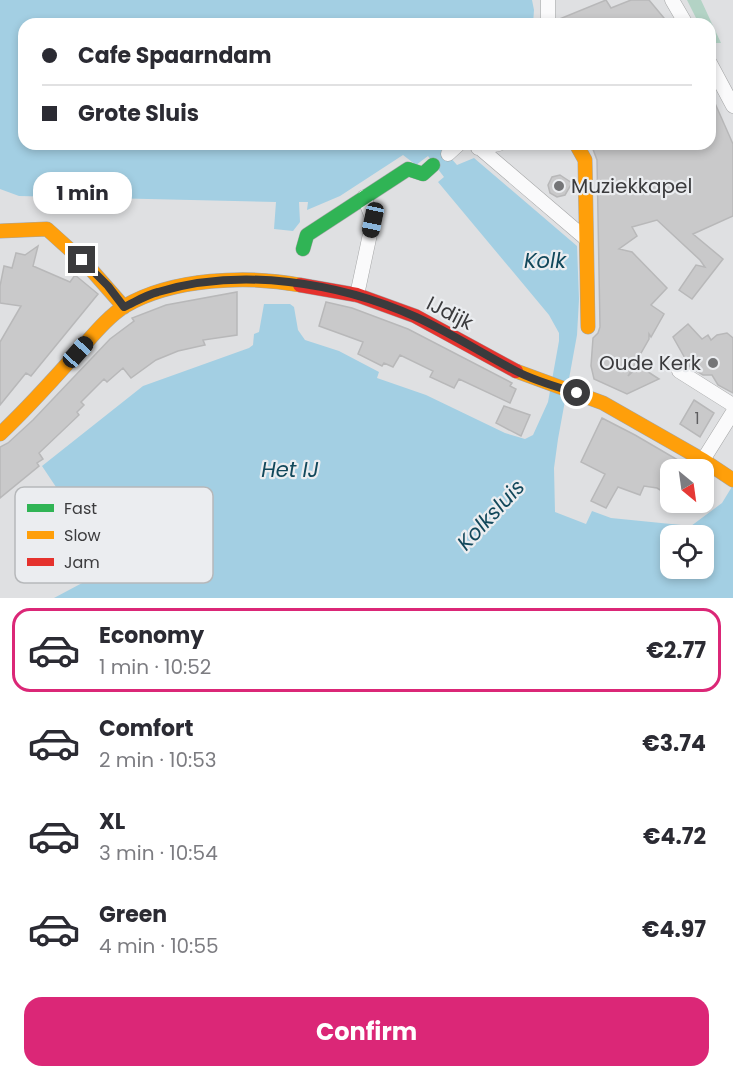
<!DOCTYPE html>
<meta charset="utf-8">
<style>
body{margin:0;font-family:Poppins,sans-serif;background:#f2f2f3;color:#2b2b33;height:100vh;display:flex;flex-direction:column;font-size:22px;white-space:nowrap}
*{box-sizing:border-box;margin:0}
p{font-size:20px;color:#7c7c81}
.icon{flex:none;width:33px;height:33px;fill:none;stroke:currentColor;stroke-width:2;stroke-linecap:round;stroke-linejoin:round}
.map{position:relative;height:598px;overflow:hidden}
.sheet{display:flex;flex-direction:column;background:#fff;flex:1}
.sheet>*{flex:none}
.guide{position:absolute;left:18px;top:18px;width:698px;height:132px;border-radius:18px;box-shadow:0 3px 9px #0003;display:grid;align-content:center;height:132px;padding:0 24px;background:#fff}
.needle{width:39px;rotate:151deg}
.fabs{position:absolute;left:660px;top:459px;display:grid;gap:12px}
.fabs a{display:grid;place-items:center;width:54px;height:54px;border-radius:12px;background:#fff;box-shadow:0 3px 9px #0003;font-size:30px}
.end{position:absolute;width:27px;height:27px;margin:-14px;border:8px solid #3b3b3d;background:#fff;box-shadow:0 0 0 3px #fff}
.from{border-radius:50%}
.bubble{position:absolute;height:42px;border-radius:18px;background:#fff;box-shadow:0 3px 9px #0003;font-size:20px;font-weight:700;line-height:42px;text-align:center}
.car{position:absolute;width:18px;height:36px;margin:-18px -9px;border-radius:8px;box-shadow:0 0 4px 2px #0007;background:linear-gradient(#222 24%,#8ab4d8 0 40%,#222 0 76%,#8ab4d8 0 86%,#222 0)}
.guide b{display:flex;align-items:center;gap:21px;height:57px;font-size:22px}
.guide b+b{border-top:2px solid #e1e1e2}
.guide i{width:15px;height:15px;background:#2b2b33}
ul{padding:10px 0 0;list-style:none}
li{display:flex;align-items:center;gap:18px;height:84px;margin:0 12px 9px;padding:0 12px;border:3px solid transparent;border-radius:18px}
li div{flex:1}
li b{display:block;font-size:22px}
li em{font-style:normal;font-weight:700}
li.selected{border-color:#db2777}
li>.icon{width:54px;height:54px;stroke-width:1.5}
.primary-button{display:flex;gap:12px;margin-top:auto;padding:12px 24px}
.primary-button a{flex:1;height:69px;border-radius:18px;background:#db2777;color:#fff;font-size:24px;font-weight:700;line-height:69px;text-align:center}
.map>svg:first-child{display:block}
.green{fill:#b3d3c5}
.water{fill:#a3cfe3;fill-rule:evenodd}
.building{fill:#c9c9ca;stroke:#b8b8b9;stroke-width:1.5}
.lines{fill:none;stroke-linecap:round;stroke-linejoin:round}
.street-casing{stroke:#a4a5a6;stroke-width:15}
.fast-casing{stroke:#a4a5a6;stroke-width:15}
.slow-casing{stroke:#a4a5a6;stroke-width:15}
.jam-casing{stroke:#a4a5a6;stroke-width:15}
.street{stroke:#fafafb;stroke-width:14}
.fast{stroke:#30b455;stroke-width:14}
.slow{stroke:#ff9f0a;stroke-width:14}
.jam{stroke:#e5322d;stroke-width:14}
.route{stroke:#3b3b3d;stroke-width:8}
.poi-dot{fill:#747577;stroke:#ebedf0;stroke-width:2}
.labels{text-anchor:middle;stroke-width:4.5;stroke-linejoin:round;paint-order:stroke}
.number-label{font-size:16px;fill:#5e5e60}
.poi-label{font-size:20px;fill:#3b3b3d;stroke:#ebedf0;text-anchor:start}
.street-label{font-size:20px;fill:#3b3b3d;stroke:#ebedf0}
.water-label{font-size:21px;font-style:italic;fill:#12485b;stroke:#ebedf0}
.key{fill:#ebedf0;stroke:#b6b8ba;stroke-width:1.5}
.key-label{font-size:16px;fill:#3b3b3d}
</style>
<div class="map">
<svg width="733" height="598" viewBox="0 0 733 598">
<rect width="100%" height="100%" fill="#dfe0e2"/>
<path class="green" d="M687 0H701L721 43H710V24H699Z"/>
<path class="water" d="M0 0H532L534 10 533 24H24V144H441L440 146 457 165 474 158 577 246 579 299 577 335 558 439 554 468 555 512 586 524 592 511 611 518 691 526 722 503 733 485V598H54L84 582 33 499 56 487 42 466 143 386 249 348 253 345 254 334 259 332 264 304H290L294 307 298 330 305 340 339 351 379 372 377 378 426 395 505 433 525 439 533 435 548 402 559 341V333L549 315 438 182 444 177 428 156 416 165 403 155 340 196 307 210 308 202H299L300 222 293 231 274 229 276 202 19 196 0 189ZM670 536H704V568H670Z"/>
<path class="building" d="M606 0 611 8 631 0H649L669 24H557V20Z
M710 92 733 144V216L693 234 723 259 692 299 679 290 696 265 705 267 700 260 657 220 632 227 637 236 619 249 632 252 667 288 651 305 664 314 651 337 649 334V339L628 376 639 366 659 379 627 394 594 379 591 366 593 338 598 333 600 327 597 160 591 144H710Z
M560 175 572 183 565 195 557 197 550 193 548 185 552 177Z
M38 246 33 266 70 282 75 275 98 294 31 376 26 373 0 405V342L21 306 0 303V286L4 266 12 268 16 253 25 255Z
M237 292V335L203 340 205 345 178 351 156 360 131 378 123 368 107 382 104 379 81 402 84 405 77 412 79 415 39 453 43 459 37 463 39 466 0 498V447L8 443 33 420 110 339 134 321 132 318 166 305Z
M326 302 352 308 408 329 512 383 510 386 516 389 510 403 459 379 454 388 430 377 433 371 400 355 393 367 384 363 382 366 358 354 363 342 319 326Z
M688 324 702 339 708 335 711 340 717 335 727 333 733 338V393L718 385 712 375H703L690 367 673 337Z
M694 400 714 413 700 437 680 424Z
M504 406 530 415 521 436 496 423Z
M602 418 635 435 695 470H670V496L657 488 644 486 640 495 618 487 606 508 591 501 605 474 581 462Z"/>
<g class="lines">
<defs>
<path id="street" d="M672 0 686 24
M548 24V0
M710 63 733 106
M475 144 585 238
M478 148 499 144
M448 154 459 144
M357 295 373 220 364 197
M679 371 733 405
M703 460 733 412"/>
<path id="fast" d="M303 249 307 235 408 169 423 174 433 165"/>
<path id="slow" d="M576 144 585 160 588 327
M0 231 47 229 88 266 124 307
M516 371 603 403 703 460 733 480
M0 434C27 409 51 382 76 354 90 339 107 317 125 306 173 278 247 275 300 285"/>
<path id="jam" d="M300 285 357 295 415 316 516 371"/>
</defs>
<use href="#street" class="street-casing"/>
<use href="#fast" class="fast-casing"/>
<use href="#slow" class="slow-casing"/>
<use href="#jam" class="jam-casing"/>
<use href="#street" class="street"/>
<use href="#fast" class="fast"/>
<use href="#slow" class="slow"/>
<use href="#jam" class="jam"/>
</g>
<g class="lines">
<path class="route" d="M82 260 108 286 124 307C135 302 146 295 158 292 241 267 338 282 416 317 451 333 483 354 516 371 535 381 557 387 577 393"/>
</g>
<g class="poi-dot">
<circle cx="559" cy="186" r="6"/>
<circle cx="713" cy="363" r="6"/>
</g>
<g class="labels">
<g class="number-label">
<text x="697" y="424">1</text>
</g>
<g class="poi-label">
<text x="571" y="193">Muziekkapel</text>
<text x="701" y="370" text-anchor="end">Oude Kerk</text>
</g>
<g class="street-label">
<text transform="translate(450 313) rotate(27)" y="7">IJdijk</text>
</g>
<g class="water-label">
<text x="545" y="268">Kolk</text>
<text x="290" y="477">Het IJ</text>
<text transform="translate(491 515) rotate(-47)" y="7">Kolksluis</text>
</g>
</g>
<rect x="15" y="487" width="198" height="96" rx="9" class="key"/>
<rect x="27" y="504" width="27" height="8" fill="#30b455"/>
<rect x="27" y="531" width="27" height="8" fill="#ff9f0a"/>
<rect x="27" y="558" width="27" height="8" fill="#e5322d"/>
<g class="key-label">
<text x="64" y="514">Fast</text>
<text x="64" y="541">Slow</text>
<text x="64" y="568">Jam</text>
</g>
</svg>
<div class="fabs">
<a><svg class="needle" viewBox="-14 -14 28 28"><path d="M0-13l5 13h-10z" fill="#e53935"/><path d="M0 13l5-13h-10z" fill="#7c7c81"/></svg></a>
<a><svg class="icon" aria-label="locate" viewBox="0 0 24 24"><circle cx="12" cy="12" r="6"/><path d="M12 2v4M12 18v4M2 12h4M18 12h4"/></svg></a>
</div>
<i class="end from" style="left:577px;top:393px"></i>
<i class="end" style="left:82px;top:260px"></i>
<div class="bubble" style="left:33px;top:172px;width:99px">1 min</div>
<i class="car" style="left:373px;top:220px;rotate:192deg"></i>
<i class="car" style="left:78px;top:352px;rotate:42deg"></i>
<div class="guide">
<b><i class="from"></i>Cafe Spaarndam</b>
<b><i></i>Grote Sluis</b>
</div>
</div>
<section class="sheet">
<ul>
<li class="selected"><svg class="icon" aria-label="car" viewBox="0 0 24 24"><path d="M5 17H2v-5l4-1 3-4h7l3 4 3 1v5h-3M9 17h6M6 11h13"/><circle cx="7" cy="17" r="2"/><circle cx="17" cy="17" r="2"/></svg><div><b>Economy</b><p>1 min · 10:52</p></div><em>€2.77</em></li>
<li><svg class="icon" aria-label="car" viewBox="0 0 24 24"><path d="M5 17H2v-5l4-1 3-4h7l3 4 3 1v5h-3M9 17h6M6 11h13"/><circle cx="7" cy="17" r="2"/><circle cx="17" cy="17" r="2"/></svg><div><b>Comfort</b><p>2 min · 10:53</p></div><em>€3.74</em></li>
<li><svg class="icon" aria-label="car" viewBox="0 0 24 24"><path d="M5 17H2v-5l4-1 3-4h7l3 4 3 1v5h-3M9 17h6M6 11h13"/><circle cx="7" cy="17" r="2"/><circle cx="17" cy="17" r="2"/></svg><div><b>XL</b><p>3 min · 10:54</p></div><em>€4.72</em></li>
<li><svg class="icon" aria-label="car" viewBox="0 0 24 24"><path d="M5 17H2v-5l4-1 3-4h7l3 4 3 1v5h-3M9 17h6M6 11h13"/><circle cx="7" cy="17" r="2"/><circle cx="17" cy="17" r="2"/></svg><div><b>Green</b><p>4 min · 10:55</p></div><em>€4.97</em></li>
</ul>
<div class="primary-button"><a>Confirm</a></div>
</section>
